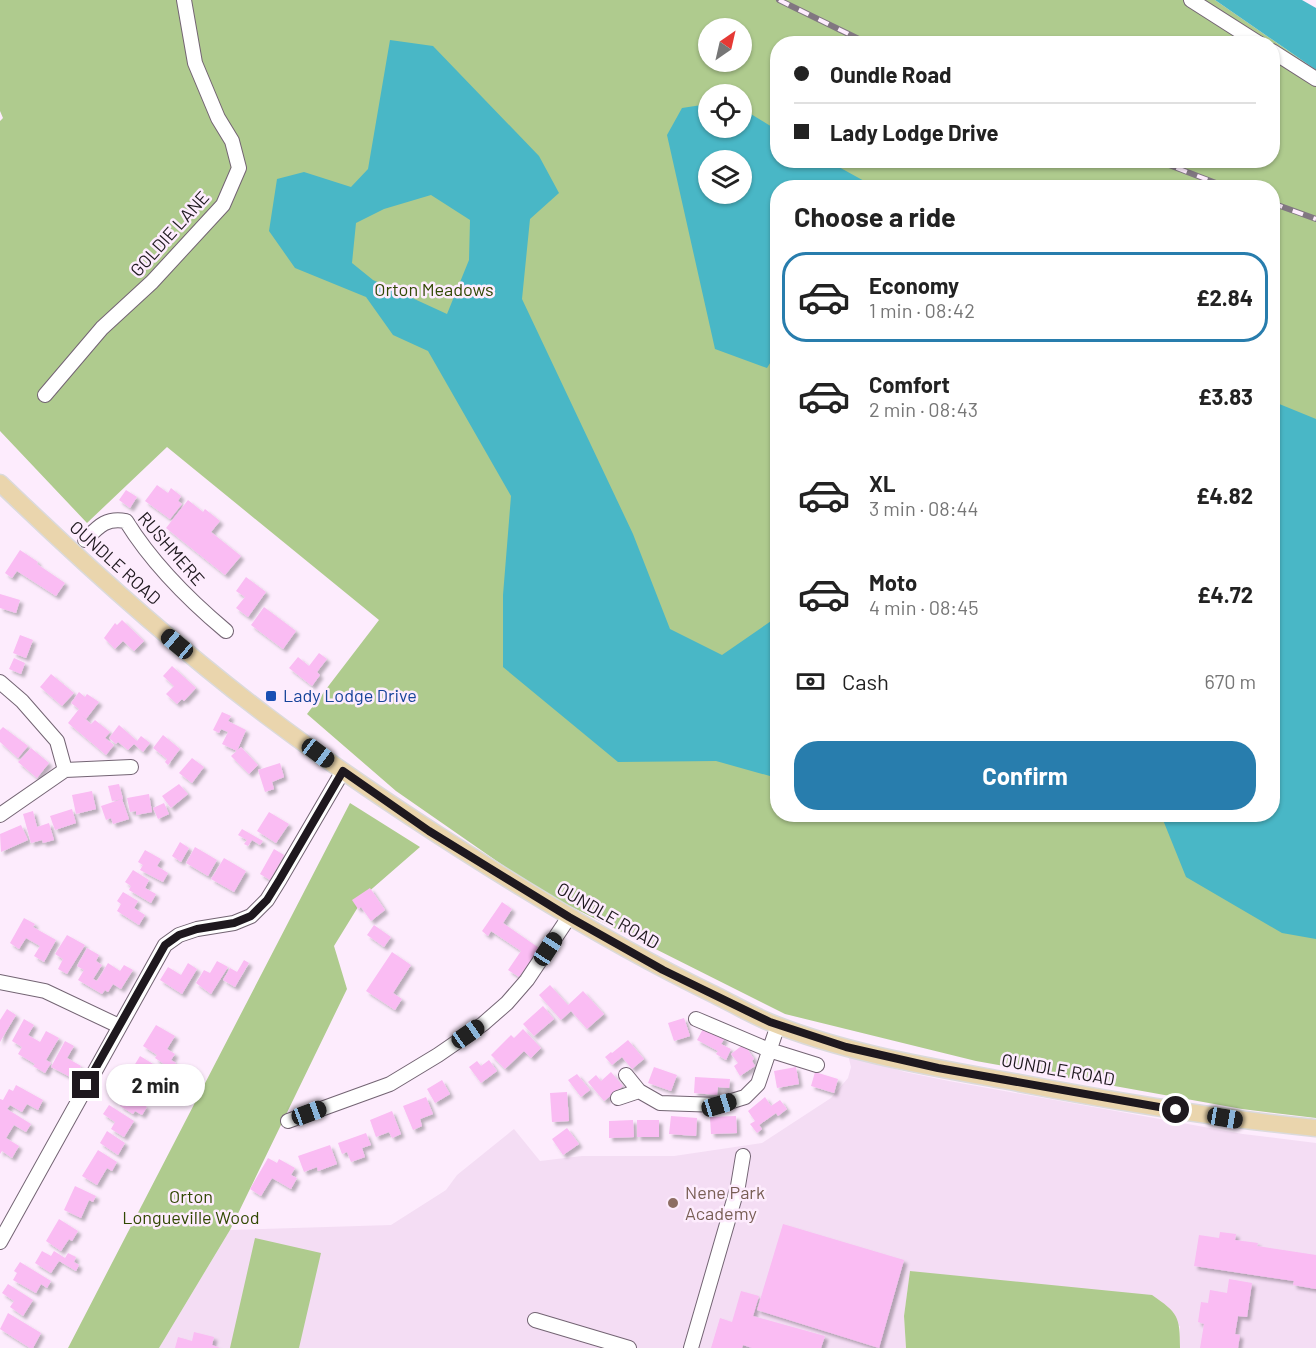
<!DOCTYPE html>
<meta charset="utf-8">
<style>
body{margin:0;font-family:Barlow,sans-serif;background:#f6f6f6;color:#222;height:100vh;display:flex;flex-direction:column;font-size:22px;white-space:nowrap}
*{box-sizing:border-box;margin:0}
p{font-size:20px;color:#767676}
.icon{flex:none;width:33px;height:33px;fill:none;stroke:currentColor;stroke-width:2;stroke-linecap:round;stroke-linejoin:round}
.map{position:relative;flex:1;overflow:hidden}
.side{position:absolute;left:770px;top:180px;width:510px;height:642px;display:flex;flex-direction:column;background:#fff;border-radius:24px;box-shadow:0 2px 4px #0004}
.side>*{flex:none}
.hud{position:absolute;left:770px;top:36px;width:510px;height:132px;border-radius:24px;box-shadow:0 2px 4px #0004;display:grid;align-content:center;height:132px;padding:0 24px;background:#fff}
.needle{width:39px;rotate:34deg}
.fabs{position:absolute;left:698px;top:18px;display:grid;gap:12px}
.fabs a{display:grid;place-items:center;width:54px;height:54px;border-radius:50%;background:#fff;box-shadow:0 2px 4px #0004;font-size:30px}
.end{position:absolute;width:27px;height:27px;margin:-14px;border:8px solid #1e181e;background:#fff;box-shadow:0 0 0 3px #fff}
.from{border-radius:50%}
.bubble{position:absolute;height:42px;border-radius:21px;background:#fff;box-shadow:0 2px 4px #0004;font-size:20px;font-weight:700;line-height:42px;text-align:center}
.car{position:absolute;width:18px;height:36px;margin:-18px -9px;border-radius:8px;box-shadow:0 0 4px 2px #0007;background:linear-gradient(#222 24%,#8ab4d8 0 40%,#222 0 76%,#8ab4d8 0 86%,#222 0)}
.hud b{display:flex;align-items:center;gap:21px;height:57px;font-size:22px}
.hud b+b{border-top:2px solid #e0e0e0}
.hud i{width:15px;height:15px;background:#222}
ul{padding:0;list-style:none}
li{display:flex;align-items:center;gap:18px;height:90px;margin:0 12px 9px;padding:0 12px;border:3px solid transparent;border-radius:24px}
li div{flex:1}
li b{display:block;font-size:22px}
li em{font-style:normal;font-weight:700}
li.current{border-color:#287dad}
li>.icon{width:54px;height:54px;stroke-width:1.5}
h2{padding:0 24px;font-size:27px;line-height:72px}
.pay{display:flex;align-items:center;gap:15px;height:66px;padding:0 24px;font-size:22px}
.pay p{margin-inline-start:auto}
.cta{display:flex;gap:12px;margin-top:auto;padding:12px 24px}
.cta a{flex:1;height:69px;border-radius:24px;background:#287dad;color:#fff;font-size:24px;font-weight:700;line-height:69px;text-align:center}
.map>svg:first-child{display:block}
.built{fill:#f4ddf4}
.green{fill:#afcb8e;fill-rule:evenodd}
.water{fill:#49b7c6;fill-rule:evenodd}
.building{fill:#fabcf3;filter:url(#shadow)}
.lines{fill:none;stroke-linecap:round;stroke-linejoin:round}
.minor-casing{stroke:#736473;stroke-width:16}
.major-casing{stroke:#dbdadb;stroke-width:19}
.minor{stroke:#fff;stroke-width:14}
.major{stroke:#ead5ad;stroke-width:16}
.rail-casing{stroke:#817781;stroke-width:6}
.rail{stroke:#fdecfd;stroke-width:4;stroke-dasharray:11;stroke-linecap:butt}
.route{stroke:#1e181e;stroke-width:8}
.transit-dot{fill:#1a4fb4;stroke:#fdecfd;stroke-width:2}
.education-dot{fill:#8d6e63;stroke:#fdecfd;stroke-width:2}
.labels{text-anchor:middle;stroke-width:5;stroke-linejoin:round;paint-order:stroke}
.street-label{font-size:18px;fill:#1e181e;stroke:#fdecfd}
.park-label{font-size:18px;fill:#314803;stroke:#fdecfd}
.transit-label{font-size:18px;fill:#164399;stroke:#fdecfd;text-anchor:start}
.education-label{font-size:18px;fill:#785e54;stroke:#fdecfd;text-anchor:start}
</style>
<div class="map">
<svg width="1316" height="1348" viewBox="0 0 1316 1348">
<defs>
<filter id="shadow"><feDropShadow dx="3.5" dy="3.5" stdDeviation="1.5" flood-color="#0004"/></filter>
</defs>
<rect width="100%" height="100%" fill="#fdecfd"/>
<path class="built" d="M848 1055 905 1072 949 1081 1243 1134 1316 1143V1348H1180V1326L910 1271 904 1316 906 1348H159L230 1230 391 1225 446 1190 457 1175 514 1129 540 1161 582 1156H674L762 1143 831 1098 848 1078 851 1067Z"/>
<path class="green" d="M0 0H1215L1316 70V1118L1242 1109 976 1061 785 1014 540 891 396 791 307 714 379 620 167 447 87 523 0 431V121L3 118 0 111ZM708 28H741V62H708ZM777 44H1272V160H777ZM708 94H741V128H708ZM708 160H741V194H708ZM777 188H1272V814H777Z
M350 803 420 847 366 894 334 946 347 989 230 1230 159 1348H68Z
M255 1238 321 1253 299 1348H230Z
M910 1271 1152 1295C1178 1313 1180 1316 1180 1348H906L904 1316Z"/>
<path class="water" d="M1215 0H1302L1316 8V70Z
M390 40 433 46 539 156 559 193 530 219 522 299 633 534 670 629 722 655 777 617V778L716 761 618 762 503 667V595L511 496 428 351 393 335 366 297 295 268 269 231 277 179 304 172 351 187 368 169ZM431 195 470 220 469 260 447 314 373 280 352 263 356 223 384 209Z
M708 104V128H741V108L777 130V160L828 161 875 187 777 188V352L767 368 715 349 667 135 682 108ZM708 160H741V194H708Z
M1272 401 1316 419V939L1282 933 1186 877 1161 815 1272 814Z"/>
<path class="building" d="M157 485 168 493 171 488 181 496 178 501 182 504 170 519 145 501Z
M126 490 137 497 130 508 119 500Z
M188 500 203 512 205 509 220 521 211 532 241 556 225 575 166 528Z
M20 550 38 562 37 564 65 583 56 596 17 571 12 578 5 573Z
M246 577 266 592 248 617 236 608 245 597 236 591Z
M0 594 20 600 16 613 0 608Z
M264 607 296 631 283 649 251 625Z
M122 620 144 641 134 651 123 641 115 649 104 638 115 623 117 625Z
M20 635 33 640 26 658 13 653Z
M319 653 327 659 317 672 320 675 312 686 289 668 298 657 309 666Z
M14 658 25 663 21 674 9 669Z
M172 666 196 688 184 701 182 699 177 704 166 694 174 686 163 676Z
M51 674 74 693 62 706 40 687Z
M79 692 85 697 87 694 99 702 86 719 81 715 91 724 95 720 110 732 105 738 114 745 106 755 68 723 79 709 71 703Z
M222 712 231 716 228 721 246 730 237 751 222 744 228 732 221 729 219 733 213 730Z
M119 725 137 741 141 736 150 743 143 752 134 744 128 750 118 742 116 744 109 738Z
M3 727 28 746 18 758 0 742V730Z
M163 735 180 749 168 765 165 762 167 759 153 748Z
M241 747 258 765 249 774 231 756Z
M31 748 49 763 37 778 18 762Z
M192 758 204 767 192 783 179 773Z
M280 763 284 777 272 782 274 789 265 792 258 770Z
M119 784 123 799 112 801 108 786Z
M179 784 188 794 171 808 162 796Z
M92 791 96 809 76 814 72 795Z
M149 794 152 812 136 815V811L130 812 127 798Z
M122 799 129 819 113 824 111 818 106 820 101 806Z
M164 803 169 814 158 819 153 808Z
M72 809 76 823 55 830 50 816Z
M33 811 37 827 49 823 54 840 43 843 42 840 31 843 23 814Z
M269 812 289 824 276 843 257 831Z
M21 825 28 840 1 852 0 834Z
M242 829 263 841 260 845 252 840 248 846 244 844 247 840 238 835Z
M180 842 189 848 181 862 172 856Z
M195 847 217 860 208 876 186 863Z
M274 849 284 855 270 880 260 874Z
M145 850 161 859 157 866 168 873 163 882 140 870 143 865 138 862Z
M224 858 246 871 234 892 211 879Z
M133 870 149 880 145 888 156 894 151 903 129 890 131 886 125 882Z
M370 888 385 910 371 921 361 907 358 909 352 900Z
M123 892 138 901 134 908 145 915 139 925 117 911 121 904 117 901Z
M502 902 512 909 503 923 539 948 519 977 508 970 521 951 491 931 488 936 482 931Z
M24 918 35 924 33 927 56 940 44 962 34 956 40 946 26 938 19 949 10 943Z
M374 925 391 937 384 947 367 935Z
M67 935 85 945 67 974 58 969 63 959 55 954Z
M87 948 99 955 96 961 102 965 93 979 97 981 108 963 120 971 124 965 133 970 121 989 113 984 108 992 105 990 102 994 78 980 84 970 77 966Z
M392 952 411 965 393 993 402 999 395 1010 366 991Z
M244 960 249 963 235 987 223 980 230 968 237 972Z
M217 961 228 967 211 994 196 983 204 970 210 973Z
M188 963 197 969 182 994 160 980 168 967 181 975Z
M550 985 568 1005 583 991 604 1014 587 1029 571 1011 561 1020 539 995Z
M543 1006 554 1019 534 1036 523 1024Z
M7 1009 16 1015 0 1042V1020Z
M684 1018 690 1036 674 1041 668 1023Z
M24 1019 34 1025 28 1035 40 1042 46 1031 59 1038 46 1060 51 1063 45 1073 33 1066 35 1064 18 1054 22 1047 12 1041Z
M156 1025 175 1036 167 1049 175 1054 171 1060 176 1063 170 1073 161 1068 164 1064 155 1058 157 1055 143 1046Z
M704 1027 725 1038 721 1044 731 1049 726 1060 716 1054 718 1051 697 1040Z
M523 1029 541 1048 531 1058 524 1051 505 1069 491 1055 511 1035 514 1038Z
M628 1040 644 1059 632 1069 622 1057 612 1065 605 1057 611 1052 612 1053Z
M65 1041 74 1046 67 1058 81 1066 74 1079 51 1067Z
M744 1044 754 1059 752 1061 755 1066 740 1076 734 1066 738 1063 731 1054Z
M140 1056 158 1067 152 1077 157 1080 149 1093 126 1079Z
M489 1060 497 1071 481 1083 469 1067 477 1061 481 1066Z
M654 1067 677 1075 671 1091 648 1083Z
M796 1067 799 1084 777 1088 774 1071Z
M611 1072 623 1086 604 1101 588 1082 596 1075 601 1081Z
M815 1072 838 1079 834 1093 811 1086Z
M577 1074 590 1090 581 1097 568 1080Z
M695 1077 730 1079 729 1088 718 1087 717 1095 694 1093Z
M442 1080 450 1094 435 1103 427 1089Z
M118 1084 142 1099 140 1103 147 1107 142 1115 135 1111 133 1114 120 1106 122 1103 111 1096Z
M16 1085 43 1100 38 1110 27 1104 22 1112 10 1105 7 1109 31 1124 26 1132 14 1125 6 1138 19 1146 12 1158 2 1151 0 1154V1099L3 1100 9 1089 13 1091Z
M567 1092 569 1121 552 1122 550 1093Z
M426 1097 433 1114 420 1119 422 1126 413 1130 403 1106Z
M765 1097 771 1106 780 1100 787 1109 778 1116 776 1113 759 1125 762 1129 757 1133 750 1124 755 1121 748 1111Z
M109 1105 134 1121 124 1137 111 1129 115 1122 103 1114Z
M392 1111 401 1134 392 1138 389 1132 376 1137 370 1120Z
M671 1116 697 1118 696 1136 669 1134Z
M736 1116 737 1133 711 1134 710 1117Z
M633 1120 634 1137 609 1138V1121Z
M637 1120H659V1137H637Z
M567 1128 579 1144 563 1155 552 1139Z
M107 1131 125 1143 118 1155 100 1143Z
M366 1133 371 1145 362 1148 365 1157 351 1162 347 1152 342 1154 338 1143Z
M330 1145 337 1164 318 1171 317 1167 304 1172 298 1156Z
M98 1150 117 1162 112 1171 107 1168 97 1185 82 1176Z
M268 1158 277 1163 279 1159 295 1168 291 1175 297 1178 291 1189 272 1178 261 1196 250 1189Z
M75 1186 96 1196 93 1202 89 1200 81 1218 64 1210Z
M59 1219 78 1231 72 1241 69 1239 61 1251 46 1241Z
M783 1224 904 1260 879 1348 757 1310Z
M1220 1232 1236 1234 1235 1240 1258 1243 1257 1246 1316 1255V1289L1293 1285 1294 1281 1194 1266 1199 1235 1219 1238Z
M42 1251 51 1256 54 1251 65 1258 68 1253 76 1257 74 1262 79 1265 76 1271 59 1261 51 1273 35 1263Z
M20 1262 51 1281 47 1288 41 1284 36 1293 13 1280 17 1273 14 1271Z
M1229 1279 1252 1283 1247 1317 1238 1316 1235 1334 1240 1335 1238 1348H1200L1204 1324 1198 1322 1201 1302 1208 1303 1210 1290 1227 1293Z
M8 1284 33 1300 23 1316 10 1307 14 1301 2 1293Z
M741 1291 759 1296 753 1316 825 1336 821 1348H752L743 1345 742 1348H711L720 1318 732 1322Z
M8 1313 41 1333 33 1348H30L0 1329Z
M194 1332 214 1337 212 1345 220 1348H175L178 1337 192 1341Z"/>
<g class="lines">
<defs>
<path id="minor" d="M1191 0 1260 44
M1272 51 1316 79
M45 395 102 328 152 282 223 205 239 168 232 141 218 118 195 63 184 0
M85 540C98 527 106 517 126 521 152 563 189 600 226 631
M0 682 22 701 57 741 65 770
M0 815 65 770 131 767
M0 982 45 991 119 1026
M696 1019 769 1050 817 1065
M626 1075 639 1091 660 1103 719 1105 745 1097 758 1084 778 1025
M618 1098 639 1091
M288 1121 390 1084 438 1055 483 1024 507 1003 527 980 569 917
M0 1242 165 945 179 935 197 929 234 923 251 916 267 900 280 879 343 771
M535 1320 629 1348
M691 1348 738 1186 743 1156"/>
<path id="major" d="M0 483C85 565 173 645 267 716 349 778 436 835 524 889 586 927 649 963 715 995 733 1004 750 1014 769 1022 842 1052 925 1066 1003 1080 1107 1100 1211 1118 1316 1128"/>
</defs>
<use href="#minor" class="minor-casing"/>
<use href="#major" class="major-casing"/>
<use href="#minor" class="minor"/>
<use href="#major" class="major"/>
<defs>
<path id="rail" d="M779 0 869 44
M1156 160 1229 188
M1272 203 1316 219"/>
</defs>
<use href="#rail" class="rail-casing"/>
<use href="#rail" class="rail"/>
</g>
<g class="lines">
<path class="route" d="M86 1085 165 945 179 935 197 929 234 923 251 916 267 900 280 879 343 771 429 831 569 917 663 970 770 1022 846 1047 938 1068 1176 1110"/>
</g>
<rect class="transit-dot" x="265" y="690" width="12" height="12" rx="3"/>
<circle class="education-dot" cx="673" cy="1203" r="6"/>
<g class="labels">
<g class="street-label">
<text transform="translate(170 234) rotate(-48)" y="6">GOLDIE LANE</text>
<text transform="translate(171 549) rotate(49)" y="6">RUSHMERE</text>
<text transform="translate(115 563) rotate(42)" y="6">OUNDLE ROAD</text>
<text transform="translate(608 916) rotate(30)" y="6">OUNDLE ROAD</text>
<text transform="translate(1058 1070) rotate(10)" y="6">OUNDLE ROAD</text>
</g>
<g class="park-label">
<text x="434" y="296">Orton Meadows</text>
<text x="191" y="1203">Orton<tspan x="191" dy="21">Longueville Wood</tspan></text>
</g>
<g class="transit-label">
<text x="283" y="702">Lady Lodge Drive</text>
</g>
<g class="education-label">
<text x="685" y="1199">Nene Park<tspan x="685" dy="21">Academy</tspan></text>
</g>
</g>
</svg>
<div class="fabs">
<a><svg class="needle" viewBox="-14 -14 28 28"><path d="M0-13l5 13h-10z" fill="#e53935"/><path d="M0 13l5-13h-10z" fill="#767676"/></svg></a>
<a><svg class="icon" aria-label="locate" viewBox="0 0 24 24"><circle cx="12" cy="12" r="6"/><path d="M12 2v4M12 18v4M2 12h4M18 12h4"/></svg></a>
<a><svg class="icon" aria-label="layers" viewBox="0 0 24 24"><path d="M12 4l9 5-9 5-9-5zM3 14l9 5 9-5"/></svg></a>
</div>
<i class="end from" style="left:1176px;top:1110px"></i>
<i class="end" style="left:86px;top:1085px"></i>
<div class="bubble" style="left:106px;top:1064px;width:99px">2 min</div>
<i class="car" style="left:177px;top:644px;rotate:310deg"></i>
<i class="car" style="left:318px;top:753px;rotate:127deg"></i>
<i class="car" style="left:548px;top:949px;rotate:33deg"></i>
<i class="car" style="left:468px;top:1034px;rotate:55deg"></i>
<i class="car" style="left:719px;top:1105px;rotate:73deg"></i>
<i class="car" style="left:309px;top:1113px;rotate:70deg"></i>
<i class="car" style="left:1225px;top:1118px;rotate:100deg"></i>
<div class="hud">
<b><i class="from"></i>Oundle Road</b>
<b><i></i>Lady Lodge Drive</b>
</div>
<section class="side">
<h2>Choose a ride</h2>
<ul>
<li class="current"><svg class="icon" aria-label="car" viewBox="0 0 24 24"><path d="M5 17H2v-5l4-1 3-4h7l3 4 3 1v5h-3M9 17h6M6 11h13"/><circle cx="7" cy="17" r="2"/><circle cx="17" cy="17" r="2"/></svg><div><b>Economy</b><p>1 min · 08:42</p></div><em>£2.84</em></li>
<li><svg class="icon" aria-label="car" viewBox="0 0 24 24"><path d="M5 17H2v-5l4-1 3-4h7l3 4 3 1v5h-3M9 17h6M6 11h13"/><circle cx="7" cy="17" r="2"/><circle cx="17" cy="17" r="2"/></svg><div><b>Comfort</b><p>2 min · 08:43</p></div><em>£3.83</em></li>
<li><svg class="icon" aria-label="car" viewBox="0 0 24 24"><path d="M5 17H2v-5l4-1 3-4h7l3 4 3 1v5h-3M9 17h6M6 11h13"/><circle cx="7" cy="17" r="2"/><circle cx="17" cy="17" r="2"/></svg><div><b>XL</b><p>3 min · 08:44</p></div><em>£4.82</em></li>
<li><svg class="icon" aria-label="car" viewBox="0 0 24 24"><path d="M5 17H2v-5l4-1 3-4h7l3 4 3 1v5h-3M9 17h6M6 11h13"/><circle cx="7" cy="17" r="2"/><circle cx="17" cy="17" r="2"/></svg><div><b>Moto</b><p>4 min · 08:45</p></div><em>£4.72</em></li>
</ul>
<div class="pay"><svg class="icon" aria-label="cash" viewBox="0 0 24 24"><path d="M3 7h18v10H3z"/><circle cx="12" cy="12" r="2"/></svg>Cash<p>670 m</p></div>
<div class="cta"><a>Confirm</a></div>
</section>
</div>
